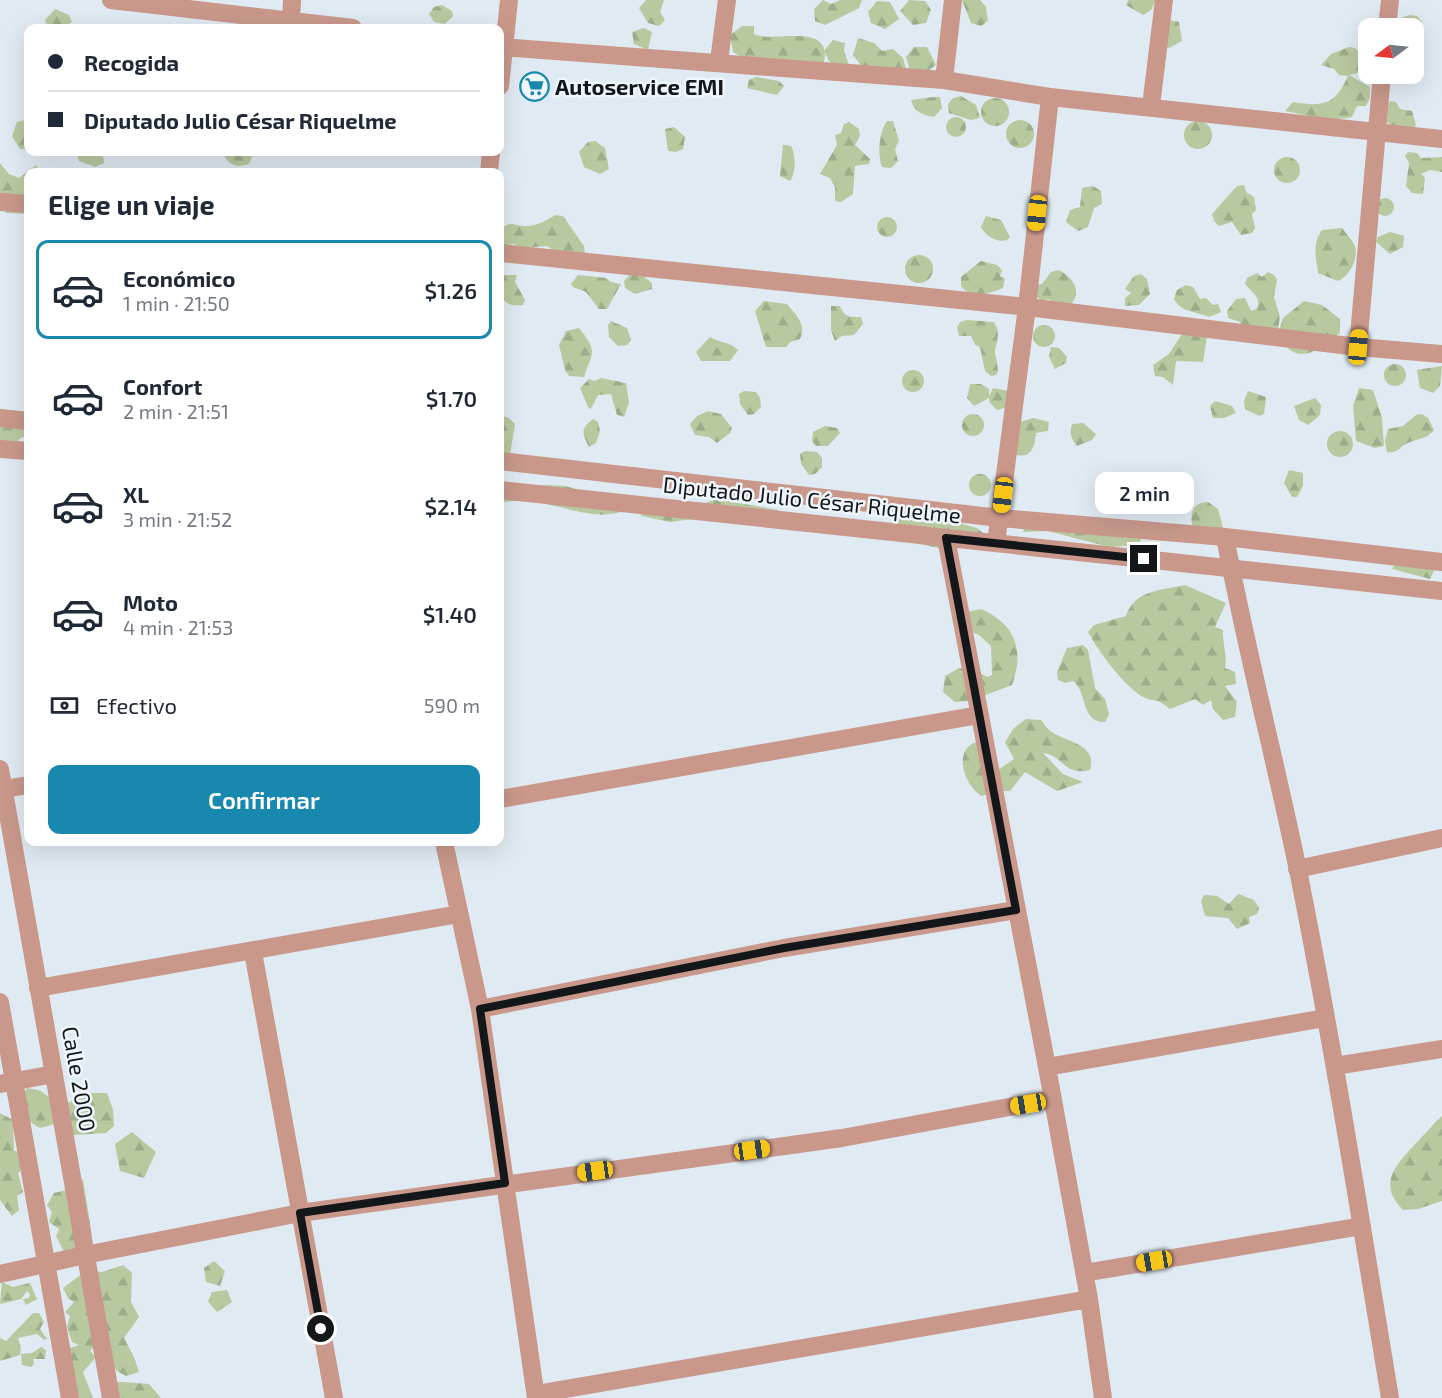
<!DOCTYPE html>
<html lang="es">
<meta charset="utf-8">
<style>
body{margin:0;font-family:"Exo 2",sans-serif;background:#f6f6f7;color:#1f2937;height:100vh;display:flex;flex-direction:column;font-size:22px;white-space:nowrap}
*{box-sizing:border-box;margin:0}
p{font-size:20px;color:#747a83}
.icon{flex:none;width:33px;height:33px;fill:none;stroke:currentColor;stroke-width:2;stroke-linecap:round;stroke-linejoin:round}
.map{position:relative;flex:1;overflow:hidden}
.side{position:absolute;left:24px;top:168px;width:480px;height:678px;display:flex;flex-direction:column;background:#fff;border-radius:12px;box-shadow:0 6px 24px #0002}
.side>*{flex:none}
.hud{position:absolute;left:24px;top:24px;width:480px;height:132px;border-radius:12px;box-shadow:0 6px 24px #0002;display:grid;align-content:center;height:132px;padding:0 24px;background:#fff}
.needle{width:39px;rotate:255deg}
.buttons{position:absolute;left:1358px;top:18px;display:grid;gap:12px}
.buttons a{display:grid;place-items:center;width:66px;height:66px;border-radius:12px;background:#fff;box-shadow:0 6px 24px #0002;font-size:30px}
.end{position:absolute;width:27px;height:27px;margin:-14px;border:8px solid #14171a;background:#fff;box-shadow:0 0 0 3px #fff}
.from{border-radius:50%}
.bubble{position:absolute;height:42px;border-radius:12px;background:#fff;box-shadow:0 6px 24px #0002;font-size:20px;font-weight:600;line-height:42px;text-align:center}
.car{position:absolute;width:18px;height:36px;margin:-18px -9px;border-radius:8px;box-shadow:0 0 4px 2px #0007;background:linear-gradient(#f5c518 24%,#345 0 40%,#f5c518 0 76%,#345 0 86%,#f5c518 0)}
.hud b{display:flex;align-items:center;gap:21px;height:57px;font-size:22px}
.hud b+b{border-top:2px solid #e0e1e3}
.hud i{width:15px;height:15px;background:#1f2937}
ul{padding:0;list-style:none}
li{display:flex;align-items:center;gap:18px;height:99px;margin:0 12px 9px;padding:0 12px;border:3px solid transparent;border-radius:12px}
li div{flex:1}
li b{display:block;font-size:22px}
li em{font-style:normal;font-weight:600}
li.active{border-color:#1888ae}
li>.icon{width:54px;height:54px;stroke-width:1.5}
h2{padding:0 24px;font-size:27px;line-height:72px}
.pay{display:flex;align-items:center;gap:15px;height:66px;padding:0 24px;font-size:22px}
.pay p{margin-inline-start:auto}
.action{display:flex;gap:12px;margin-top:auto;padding:12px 24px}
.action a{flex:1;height:69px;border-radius:12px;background:#1888ae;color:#fff;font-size:24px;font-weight:600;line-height:69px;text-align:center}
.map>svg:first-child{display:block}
.forest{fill:url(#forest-firs)}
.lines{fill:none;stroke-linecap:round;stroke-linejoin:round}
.minor{stroke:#c9988b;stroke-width:18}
.tertiary{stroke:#c9988b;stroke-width:18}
.route{stroke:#14171a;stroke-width:8}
.labels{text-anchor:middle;stroke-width:5;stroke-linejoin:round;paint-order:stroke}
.poi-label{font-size:22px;font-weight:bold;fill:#14171a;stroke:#eff7fd;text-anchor:start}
.street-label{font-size:22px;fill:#14171a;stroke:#eff7fd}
</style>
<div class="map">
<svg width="1442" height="1398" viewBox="0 0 1442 1398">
<defs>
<pattern id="forest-firs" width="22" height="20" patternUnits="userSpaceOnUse" patternTransform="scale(1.5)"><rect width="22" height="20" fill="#b8c9a0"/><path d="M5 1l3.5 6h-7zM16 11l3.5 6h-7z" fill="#9dac89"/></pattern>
</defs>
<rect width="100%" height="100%" fill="#e0eaf2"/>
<path class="forest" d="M646 0H664L660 12 665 20 659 26 648 23 639 8Z
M823 0 831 4 840 0H862L859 8 825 25 815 21 814 9Z
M909 0 925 1 931 10 926 23 913 25 900 11Z
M962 0H980L986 7 988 21 981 26 971 23Z
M1128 0H1156L1151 10 1143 15 1126 5Z
M877 1 890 2 899 19 885 29 871 23 868 12Z
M442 5 452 11 453 16 445 24 434 22 429 14 434 7Z
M55 9 69 15 72 22 66 26 47 25 45 20Z
M1410 15 1417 16 1422 22 1420 30 1413 34V28L1400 27 1403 17Z
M1165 19 1179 22 1182 41 1169 48 1160 46Z
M742 26H754V34C774 44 836 19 823 66L745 59 733 52 730 35Z
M644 28 652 32 648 50 634 44 632 32Z
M858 38 874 43 882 51 893 49 903 58 906 69 867 73 853 55Z
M833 40 845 43 844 51 849 65 836 67 829 61 824 51Z
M914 47H927L936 65 923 74 909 68 906 57Z
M1349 47 1355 48 1368 63V75L1358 73 1349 75 1370 87V98L1366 106H1357L1352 117C1330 122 1307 115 1285 111L1293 102C1324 107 1335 105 1348 76L1339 75 1334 69 1321 65 1331 54Z
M756 77 779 81 784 86 777 95 747 88 749 80Z
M961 96 976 105 980 118 971 120 949 113 948 104 953 98Z
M933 97H940L942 108 934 117C923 115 914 112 911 100Z
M981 112a14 14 0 1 1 28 0a14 14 0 1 1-28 0Z
M1390 101 1396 102 1400 109 1412 111 1416 125 1411 130 1393 126 1383 120Z
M946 127a10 10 0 1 1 20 0a10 10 0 1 1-20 0Z
M28 119V150L20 149 12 136 17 122Z
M1006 134a14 14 0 1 1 28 0a14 14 0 1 1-28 0Z
M887 121H893L899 141 895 149 898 161 891 168 882 167C877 154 879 132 887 121Z
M1184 135a14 14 0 1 1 28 0a14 14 0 1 1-28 0Z
M849 122 859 129 860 136 855 145 870 159 869 164 855 166 853 194 841 202 835 201V187L830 178 820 174 837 145 835 135 841 133 844 124Z
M674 127 685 137 683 149 676 152 668 151 665 129Z
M595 141 605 148 609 169 600 174 584 167 579 152 588 142Z
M783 145 791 146C796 154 796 174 790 181L780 176Z
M76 152H102L104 163 95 167 79 161Z
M222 152H254L249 164C234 168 229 165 222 152Z
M1408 152 1417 153 1421 158 1442 157V172L1430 170 1421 174 1425 178 1423 194 1412 193 1406 186 1409 163 1405 156Z
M1274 170a13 13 0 1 1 26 0a13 13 0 1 1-26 0Z
M0 163 9 174 19 178 36 165 39 172H28V214L7 213 0 208Z
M1244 185 1246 192 1254 197 1256 210 1252 214 1255 228 1252 233 1241 235 1232 222 1219 226 1214 221 1212 214 1237 186Z
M1093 186 1101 191 1102 204 1094 208 1088 227 1078 231 1066 222 1070 210 1080 207 1082 188Z
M1376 207a9 9 0 1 1 18 0a9 9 0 1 1-18 0Z
M555 215 563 216 584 246 585 253 581 257 553 251 548 246 520 248 514 244 503 246 500 242V230C510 219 515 227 527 226 536 226 548 220 555 215Z
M986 216 1001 220 1010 237 1007 240C996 243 986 236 981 227Z
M877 227a10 10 0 1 1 20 0a10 10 0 1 1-20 0Z
M1342 228C1346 233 1351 239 1354 244 1360 257 1350 276 1338 281L1318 273C1316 257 1312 244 1322 230Z
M1390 232 1404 236 1403 247 1390 254 1376 242 1378 237Z
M905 269a14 14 0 1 1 28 0a14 14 0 1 1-28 0Z
M981 261 997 265 1002 270 1000 276 1005 278 1003 288C988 294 972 300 961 286V277Z
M1059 270C1072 277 1083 291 1071 304L1051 303 1049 299 1043 301 1036 297 1037 285 1042 284 1051 272Z
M1268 272 1274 275 1277 280 1274 297 1280 317 1276 340 1244 329 1240 322 1228 318 1227 311 1236 299 1245 298 1251 311 1257 309C1262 297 1252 293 1245 284L1247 278 1257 273 1262 277Z
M630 274 642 275 652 283V289L635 294 625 288 624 281Z
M1141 274 1147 279 1150 294 1139 305 1125 306V298L1131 293 1125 289 1134 276Z
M505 275H517L515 282 525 300 523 305C502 307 499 297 500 278Z
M578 275 606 278 611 282 621 284 607 309H599L586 292 573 287 571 284Z
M1186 285 1193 287 1200 299 1206 298 1213 305 1218 304 1221 312 1209 317C1195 311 1182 313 1174 299L1177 290Z
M764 301 787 304C796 315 807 324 800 339L790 342 786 347H766L755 311Z
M1304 301 1322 305 1340 319V333C1317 351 1296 369 1278 334L1283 318Z
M831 306H840C844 317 849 317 861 317L863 324 854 335 842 336 835 341 831 330Z
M967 320 994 322C1001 333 997 339 995 350 995 356 998 365 998 371L996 375 991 376 985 371 980 347 975 345 971 336H959L957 328 960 322Z
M611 321 627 328 631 340 627 345 618 346 609 337 608 325Z
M1033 336a11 11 0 1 1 22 0a11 11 0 1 1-22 0Z
M579 328C599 353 592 352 584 377L569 376 565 370 559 345 566 331Z
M1182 334 1207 336 1203 362 1176 361 1173 385 1163 377 1155 376 1153 365 1169 354Z
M710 337C720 343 728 341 738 350L730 361H701L696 352Z
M1051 347 1059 348 1067 357 1066 363 1055 369 1049 357Z
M1384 375a11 11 0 1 1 22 0a11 11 0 1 1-22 0Z
M1442 366 1440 386 1433 393 1420 388 1417 370Z
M902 381a11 11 0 1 1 22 0a11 11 0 1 1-22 0Z
M601 378 626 383 629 403 624 417 617 415 611 394 598 395 591 409 588 407 580 388 589 379 595 381Z
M970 384H981L989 389V396L993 388 1009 391 1008 407 997 410 990 403 989 398 974 406 967 398Z
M1359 388 1373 390 1382 418 1384 446 1375 448 1356 441 1353 406Z
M744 391 756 392 760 398 761 407 754 414 748 415 740 404 739 394Z
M1248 391 1266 397 1264 414 1259 416 1245 409 1244 401Z
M1315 398 1321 405 1320 415 1308 425 1299 420 1294 406Z
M1215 401 1232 406 1236 413 1224 418H1213L1210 406Z
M0 409 28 412V439L22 437 16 442 0 444Z
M708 411 721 414 732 428 730 433 717 443 709 437 695 435 690 424 697 416Z
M962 425a11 11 0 1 1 22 0a11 11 0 1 1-22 0Z
M1422 414 1428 418 1434 430C1425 440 1419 438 1408 443 1400 446 1398 454 1387 452L1385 441 1388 429 1403 426 1416 415Z
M500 415 509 418 515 424 508 467 500 474Z
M1033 418 1049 422 1048 431 1036 433C1035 447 1031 460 1014 454L1020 422Z
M593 419 598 422 600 431 596 443 589 447C582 433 580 429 593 419Z
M1083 423 1096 434 1092 440 1077 446C1071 439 1069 434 1072 424Z
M825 426 837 428 840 433 828 446H816L812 441 813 432Z
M1327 444a13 13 0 1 1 26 0a13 13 0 1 1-26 0Z
M805 451 817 452 822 458V467L815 474 809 475 801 464 800 454Z
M1289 470 1303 473V486L1297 497H1292L1284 483Z
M969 485a11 11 0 1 1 22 0a11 11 0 1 1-22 0Z
M548 485 565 486 637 505C606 523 579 511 547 504 532 500 515 501 500 502L501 490Z
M717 499 778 510 791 521 701 518 670 522 641 516 643 501 690 508Z
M1208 502 1218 509 1223 528 1194 532C1189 518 1190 502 1208 502Z
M898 517 926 522 948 520 977 528 984 534 943 549 902 540 888 525Z
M1025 526 1142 537 1139 545 1109 547 1048 531 1023 532Z
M1395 564H1432L1434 571 1430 579 1392 569Z
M1185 585 1226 603 1215 627 1223 630C1222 644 1228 656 1225 668L1235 672 1236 684 1225 686 1237 702 1235 717 1223 720 1213 709 1211 700 1203 705 1195 699 1170 709C1156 697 1157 703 1145 698 1126 689 1098 651 1088 632L1094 625 1126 616C1134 590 1162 590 1185 585Z
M981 609C1015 624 1025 650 1012 685L970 701 955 702 943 692 945 676 959 668 974 670 987 677 992 675 991 646 979 635 965 629 967 612Z
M1083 645 1088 650 1095 688 1105 699 1109 714 1105 722C1080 722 1088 692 1073 681L1065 683 1058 680 1057 672 1067 648Z
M1026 719 1041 720C1044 723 1047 729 1050 731 1066 742 1098 744 1090 770 1064 777 1062 754 1043 753L1063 774 1083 782 1057 791 1025 772 1010 791H996L982 796C964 786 952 749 977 742L998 770 1014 759 1005 742 1014 728Z
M1238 894 1254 900 1259 908 1257 914 1249 917 1250 923 1237 929 1228 918 1205 916 1201 901 1204 895 1217 896 1229 904Z
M27 1088 41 1091 60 1106 92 1093H107L113 1110 114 1126 106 1133 73 1135 59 1123 40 1128 25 1119 22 1097Z
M0 1113 13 1120 14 1151H20L22 1170 18 1173 23 1192 17 1196 19 1210 12 1216 0 1200Z
M1442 1116V1201L1418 1209 1403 1210C1375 1182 1399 1162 1419 1140 1427 1132 1434 1123 1442 1116Z
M132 1132 156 1152 144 1178 120 1171 115 1144Z
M83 1179 92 1236 84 1256H66L56 1236 59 1229 49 1222 52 1212 47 1205 54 1193 66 1190Z
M214 1261 225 1271 220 1286 206 1282 204 1268Z
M123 1265 132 1273 131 1302 139 1317 124 1338 134 1357 139 1372 126 1376 117 1371 97 1344 90 1351 96 1357 83 1372 93 1398H70L61 1351 79 1345 72 1342 67 1327 70 1316 65 1312 74 1302 68 1298 63 1288 87 1270 102 1272Z
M2 1282 13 1287 30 1283 37 1299 26 1305 23 1299 29 1298 30 1294 27 1291 21 1299 0 1304Z
M227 1290 232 1302 217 1312 208 1302 212 1292Z
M33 1313H39L44 1322 40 1329 47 1339 44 1340 37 1334 18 1338 21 1348 20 1355 0 1361V1338L6 1341Z
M41 1347 46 1350 45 1359H33L34 1364 31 1367 22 1365 21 1354 32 1353Z
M109 1381 149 1384 161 1398H106Z"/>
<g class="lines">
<path class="minor" d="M111 0 353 28
M291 20 292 0
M1387 28 1390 0
M500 47 944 80 1050 97 1442 139
M719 61 727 0
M944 80 953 0
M500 86 509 0
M1151 106 1164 0
M489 172 491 152
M0 202 28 204
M500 253 1027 307 1358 347 1442 354
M1358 347 1382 74
M1225 537C1246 649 1275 759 1298 870 1333 1045 1361 1222 1390 1398
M946 538 1047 1067 1089 1299 1103 1398
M996 543 1027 307 1050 97
M0 790 28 785
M500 799 979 715
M444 842 480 1009 536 1398
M1297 869 1442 838
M253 952 334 1398
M38 988 459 914
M480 1009 784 948 1016 910
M1335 1066 1442 1049
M1047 1067 1325 1018
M0 1084 54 1074
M1084 1273 1362 1226
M0 1274 85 1255 300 1213 842 1138 1052 1099
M536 1394 1089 1299"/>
<path class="tertiary" d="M0 418 28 421
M0 449 28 451
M500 461 1000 518 1225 537 1442 562
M500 490 1442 591
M0 769 111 1398
M0 1002 70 1398"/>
</g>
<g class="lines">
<path class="route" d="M321 1329 300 1213 505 1183 480 1009 784 948 1016 910 946 538 1144 559"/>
</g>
<defs>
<symbol id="supermarket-ring" viewBox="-11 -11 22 22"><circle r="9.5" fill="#eff7fd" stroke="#1888ae" stroke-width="1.5"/><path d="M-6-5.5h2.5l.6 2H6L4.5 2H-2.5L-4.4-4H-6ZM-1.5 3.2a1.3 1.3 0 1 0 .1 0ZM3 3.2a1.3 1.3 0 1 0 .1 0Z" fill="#1888ae"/></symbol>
</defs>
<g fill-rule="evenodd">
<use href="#supermarket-ring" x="518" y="70" width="33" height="33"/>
</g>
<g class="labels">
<g class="poi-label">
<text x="555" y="95">Autoservice EMI</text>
</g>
<g class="street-label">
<text transform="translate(812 500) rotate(6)" y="8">Diputado Julio César Riquelme</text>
<text transform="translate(79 1079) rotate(80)" y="8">Calle 2000</text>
</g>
</g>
</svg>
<div class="buttons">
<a><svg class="needle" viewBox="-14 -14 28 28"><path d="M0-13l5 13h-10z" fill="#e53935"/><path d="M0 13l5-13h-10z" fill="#747a83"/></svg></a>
</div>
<i class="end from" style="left:321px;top:1329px"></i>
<i class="end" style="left:1144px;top:559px"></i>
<div class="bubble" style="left:1095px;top:472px;width:99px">2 min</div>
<i class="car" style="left:1037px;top:213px;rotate:186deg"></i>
<i class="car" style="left:1358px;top:347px;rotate:5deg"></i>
<i class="car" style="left:1003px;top:495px;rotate:187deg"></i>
<i class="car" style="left:1028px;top:1104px;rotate:260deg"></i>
<i class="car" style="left:752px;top:1150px;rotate:82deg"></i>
<i class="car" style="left:595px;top:1171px;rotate:262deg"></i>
<i class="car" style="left:1154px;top:1261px;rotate:260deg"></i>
<div class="hud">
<b><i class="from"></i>Recogida</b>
<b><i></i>Diputado Julio César Riquelme</b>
</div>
<section class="side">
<h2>Elige un viaje</h2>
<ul>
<li class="active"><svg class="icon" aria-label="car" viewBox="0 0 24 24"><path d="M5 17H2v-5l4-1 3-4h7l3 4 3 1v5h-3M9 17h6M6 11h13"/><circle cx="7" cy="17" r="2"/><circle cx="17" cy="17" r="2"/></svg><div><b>Económico</b><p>1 min · 21:50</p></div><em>$1.26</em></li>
<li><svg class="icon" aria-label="car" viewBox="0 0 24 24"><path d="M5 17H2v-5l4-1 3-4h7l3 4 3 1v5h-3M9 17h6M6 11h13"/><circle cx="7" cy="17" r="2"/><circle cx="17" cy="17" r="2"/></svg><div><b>Confort</b><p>2 min · 21:51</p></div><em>$1.70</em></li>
<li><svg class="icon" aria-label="car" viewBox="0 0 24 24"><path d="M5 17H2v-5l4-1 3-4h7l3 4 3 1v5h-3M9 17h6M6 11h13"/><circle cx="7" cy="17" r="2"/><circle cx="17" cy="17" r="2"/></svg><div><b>XL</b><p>3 min · 21:52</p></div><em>$2.14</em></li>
<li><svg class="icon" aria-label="car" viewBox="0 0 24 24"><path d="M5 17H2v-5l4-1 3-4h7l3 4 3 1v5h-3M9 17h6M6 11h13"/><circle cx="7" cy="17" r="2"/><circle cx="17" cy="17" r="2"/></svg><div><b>Moto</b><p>4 min · 21:53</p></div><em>$1.40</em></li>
</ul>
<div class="pay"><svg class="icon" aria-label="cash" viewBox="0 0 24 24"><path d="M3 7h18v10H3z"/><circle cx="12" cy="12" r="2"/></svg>Efectivo<p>590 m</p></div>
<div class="action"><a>Confirmar</a></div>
</section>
</div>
